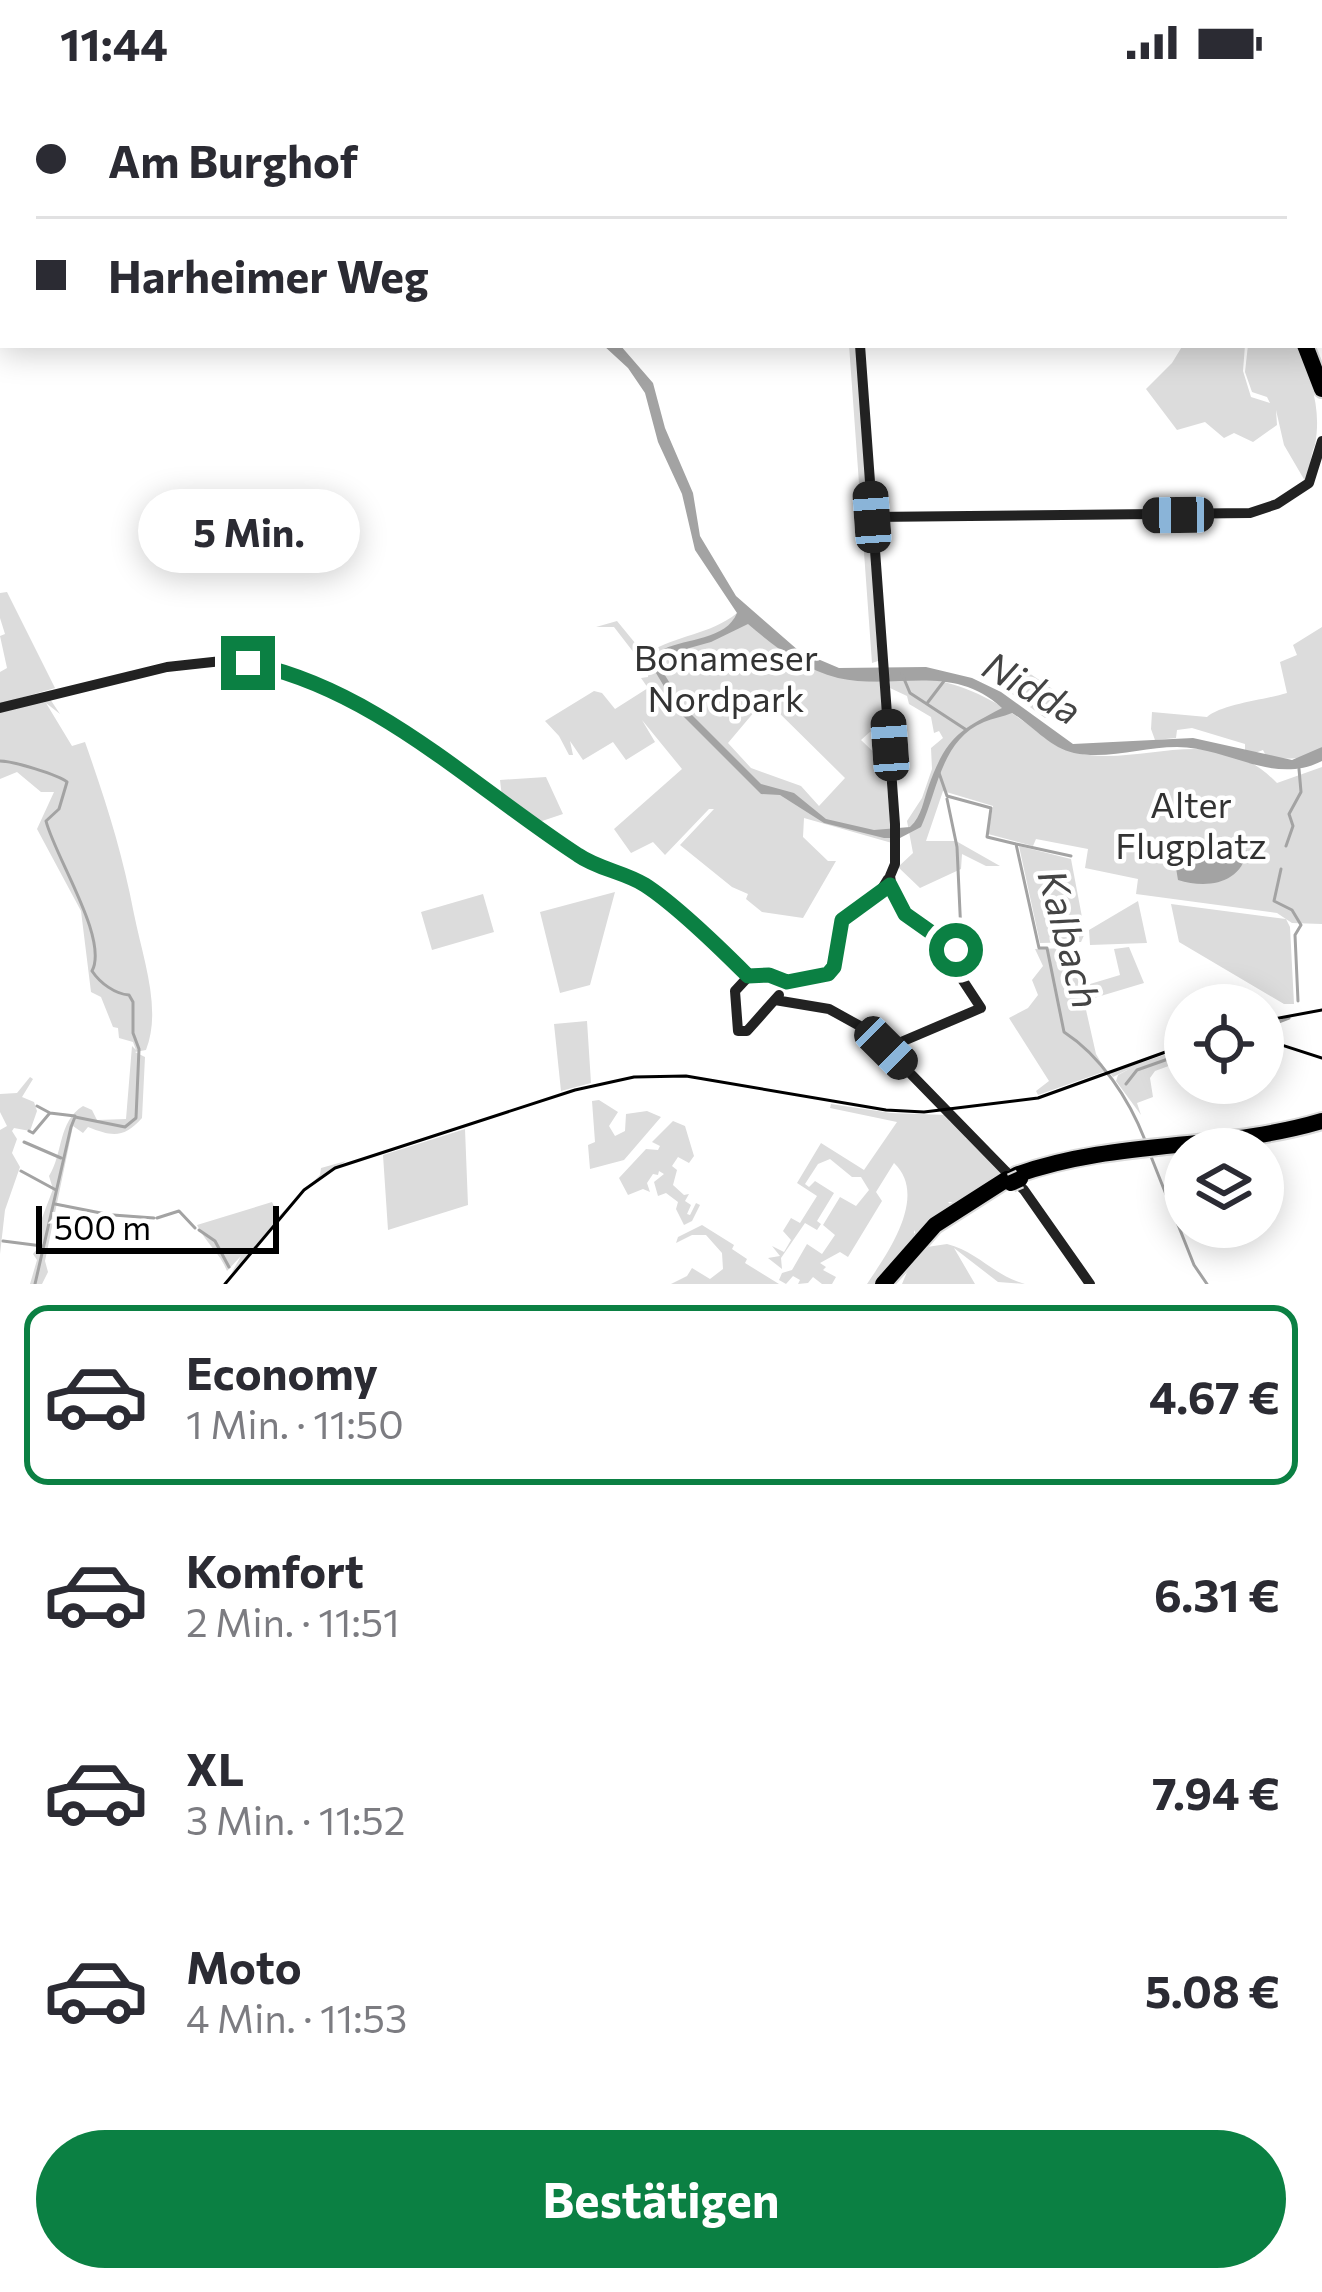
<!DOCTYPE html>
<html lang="de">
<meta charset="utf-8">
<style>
body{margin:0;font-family:Commissioner,sans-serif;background:#f2f2f3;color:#2b2b33;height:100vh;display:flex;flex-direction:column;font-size:45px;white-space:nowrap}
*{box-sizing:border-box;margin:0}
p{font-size:39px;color:#7c7c81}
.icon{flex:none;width:66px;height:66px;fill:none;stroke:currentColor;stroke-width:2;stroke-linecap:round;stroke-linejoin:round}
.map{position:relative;height:1200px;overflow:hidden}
.panel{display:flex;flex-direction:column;background:#fff;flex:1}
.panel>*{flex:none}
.top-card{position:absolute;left:0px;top:0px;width:1323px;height:264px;box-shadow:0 6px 30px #0003;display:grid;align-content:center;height:264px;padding:0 36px;background:#fff}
.buttons{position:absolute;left:1164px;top:900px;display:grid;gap:24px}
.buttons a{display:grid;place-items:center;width:120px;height:120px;border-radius:50%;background:#fff;box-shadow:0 6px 30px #0003;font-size:60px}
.scale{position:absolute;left:36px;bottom:30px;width:243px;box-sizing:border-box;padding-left:12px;border:6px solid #000;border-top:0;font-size:33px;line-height:42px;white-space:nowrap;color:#000;-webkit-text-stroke:9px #fff;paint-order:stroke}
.end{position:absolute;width:54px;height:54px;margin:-27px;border:15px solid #0b8043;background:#fff;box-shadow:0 0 0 6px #fff}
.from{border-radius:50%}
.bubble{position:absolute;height:84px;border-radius:42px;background:#fff;box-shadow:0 6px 30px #0003;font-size:39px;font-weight:700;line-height:84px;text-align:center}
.car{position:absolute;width:36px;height:72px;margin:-36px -18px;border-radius:15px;box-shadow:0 0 9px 3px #0007;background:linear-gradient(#222 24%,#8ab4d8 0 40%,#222 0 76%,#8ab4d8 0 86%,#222 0)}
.top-card b{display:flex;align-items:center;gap:42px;height:114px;font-size:45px}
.top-card b+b{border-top:3px solid #e1e1e2}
.top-card i{width:30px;height:30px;background:#2b2b33}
ul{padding:21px 0 0;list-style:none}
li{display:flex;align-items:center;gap:36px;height:180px;margin:0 24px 18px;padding:0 12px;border:6px solid transparent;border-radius:24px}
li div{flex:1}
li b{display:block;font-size:45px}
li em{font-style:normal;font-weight:700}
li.selected{border-color:#0b8043}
li>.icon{width:108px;height:108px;stroke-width:1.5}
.cta{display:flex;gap:24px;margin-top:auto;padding:24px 36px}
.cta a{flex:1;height:138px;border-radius:72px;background:#0b8043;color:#fff;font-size:48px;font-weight:700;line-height:138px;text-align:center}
.status{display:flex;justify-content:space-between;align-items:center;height:84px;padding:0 60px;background:#fff;direction:ltr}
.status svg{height:33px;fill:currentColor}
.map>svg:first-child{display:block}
.green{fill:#dcdcdc;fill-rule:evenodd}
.water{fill:#a3a3a3;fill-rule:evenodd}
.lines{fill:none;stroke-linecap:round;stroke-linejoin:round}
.stream{stroke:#a3a3a3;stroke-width:3}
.highway-casing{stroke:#dbdbdb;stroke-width:20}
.secondary{stroke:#222;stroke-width:10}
.highway{stroke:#000;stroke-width:16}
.tram{stroke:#000;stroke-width:3}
.rail-casing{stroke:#000;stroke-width:8}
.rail{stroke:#fff;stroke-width:3;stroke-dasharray:9;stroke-linecap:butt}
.highway-bridge-casing{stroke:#dbdbdb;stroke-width:20;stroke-linecap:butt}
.highway-bridge{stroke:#000;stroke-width:16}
.route{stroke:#0b8043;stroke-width:15}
.labels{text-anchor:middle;stroke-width:9;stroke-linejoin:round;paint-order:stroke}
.park-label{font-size:36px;fill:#333;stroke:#fff}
.water-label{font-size:39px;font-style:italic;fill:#444;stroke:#fff}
</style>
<div class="status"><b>11:44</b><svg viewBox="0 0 49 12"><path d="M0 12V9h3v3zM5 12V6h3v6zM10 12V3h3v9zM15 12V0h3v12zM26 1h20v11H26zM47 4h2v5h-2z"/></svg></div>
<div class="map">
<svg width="1322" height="1200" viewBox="0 0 1322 1200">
<rect width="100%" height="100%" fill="#fff"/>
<path class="green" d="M849 261H858L878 577 872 579Z
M1183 261H1245L1243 287 1251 313 1270 319 1267 313 1252 308 1245 288 1248 261H1300C1310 298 1322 323 1315 361 1309 373 1312 385 1305 397L1284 361 1276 326 1277 341 1253 358 1234 349 1224 354 1205 338 1177 346 1146 305 1172 279Z
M7 508 55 604 0 620V588L7 584 0 552 5 550 0 534V509Z
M737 529C790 572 808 593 880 598L884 648 879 653 884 657V669L871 647 861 656 885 679 892 759 804 734 803 753 828 777H836L803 834 762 828 746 815 748 810 732 803 680 761 714 725H709L665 771 653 758 631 769 614 745 682 685 642 636 655 658 626 676 613 658 583 676 570 657 573 671H569L559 652 545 637 594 607 602 609 615 625 648 604 641 594 648 593V587L614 543H596L617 537 640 565 648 569C676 551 710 551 737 529ZM765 615 845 694 819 722 801 702 751 684 728 659Z
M1322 543V663C1304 677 1287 676 1266 672L1263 666 1255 669 1245 666V660L1192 644 1177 646 1176 654 1155 656 1151 645 1152 628 1207 633C1222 620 1264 616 1287 609L1280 578 1297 571 1293 561Z
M1029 589 1073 619 1072 623 1045 634 1004 604Z
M920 594C959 598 992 614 1023 637 1045 652 1061 668 1089 671 1155 678 1218 639 1277 699L1322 683V840L1292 839 1277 829 1136 810 1138 795 1085 784 1088 765 1036 755 1033 762 988 750 993 722 943 707 926 757H956L1000 782H986L962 770 961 785 920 804 898 783 913 769 907 737 922 714 932 685 931 664 943 654 939 647 934 649 931 633 909 620 907 612 890 604V596Z
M50 615 60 630 46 619 72 662 85 658C106 718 122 767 134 830 143 875 162 925 146 966L135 968 145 973 142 1034C124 1054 113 1053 88 1043L83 1049 73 1042 45 1177 48 1188 42 1200H30L37 1176 33 1170 40 1161 39 1142 53 1105 49 1092C63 1070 58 1037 83 1022L92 1026 97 1036 126 1035 132 962 136 966 133 958 119 954 118 944 113 943 101 913 91 908 81 827 37 745 54 708H41L17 688 0 695V627Z
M546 693 563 730 539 738 502 713 500 696Z
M1019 762 1071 775 1085 849 1081 858 1040 859Z
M615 808 590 901 560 909 540 828Z
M483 810 494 848 432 866 421 828Z
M1138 817 1147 859 1090 861 1089 846Z
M1171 820 1286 835 1290 843 1294 920H1284L1179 858Z
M1129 863 1144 899 1084 917 1096 970 1106 987 1038 1011 1036 1007 1049 997 1009 934 1028 924 1038 911 1032 896 1043 882 1035 865 1069 864 1080 903 1120 891 1114 865Z
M587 937 591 999 561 1007 554 940Z
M1185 964V976L1155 987 1150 994 1153 1013 1137 1019 1141 1031 1116 997 1118 991 1135 982 1113 993 1110 989Z
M30 993 33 995 22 1013 34 1018 37 1027 30 1047 14 1044 12 1047 17 1055 12 1069 20 1083 5 1126 0 1170V1046L7 1042 0 1028V1010L17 1009Z
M599 1016 618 1028 609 1042 615 1052 625 1047 626 1030 647 1027 661 1033 624 1076 590 1085 588 1061 595 1058 592 1017Z
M831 1020 891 1029 947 1031 950 1038 954 1036 968 1051 965 1055 970 1052 1005 1089 958 1118H948L952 1122 917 1152 914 1146V1155L877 1200H867C887 1170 929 1112 894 1079L876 1108 882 1117 848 1173 840 1168 820 1179 826 1183 823 1186 836 1193 832 1200H822L813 1193 808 1199 798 1200 800 1196 793 1192 786 1200 779 1196 782 1189 792 1186 807 1160 822 1170 835 1151 823 1141 840 1113 856 1122 869 1106 861 1093H852L830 1075 818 1080 805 1100 809 1103 815 1097 834 1109 817 1137 821 1140 817 1146 805 1139 781 1174 782 1185 768 1174 780 1172 772 1162 784 1168 791 1156 783 1147 791 1134 800 1139 817 1112 797 1099 821 1059 864 1086 897 1038 830 1024Z
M673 1037 685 1042 694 1072 689 1079 678 1073 672 1082 677 1086 673 1101 684 1111 689 1110 685 1117 691 1121 687 1130 690 1131 696 1119 700 1121 692 1137 684 1141 676 1125 678 1118 666 1109 658 1112 654 1098 664 1090 659 1087 658 1091 653 1090 647 1099 650 1108 643 1105 628 1111 619 1094 646 1065 658 1066 660 1062 652 1058Z
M465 1045 468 1121 388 1146 383 1071Z
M346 1077 306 1104 231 1190 241 1172 227 1187C220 1169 205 1158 197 1141L272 1118 279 1132 320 1091 321 1084Z
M702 1141 734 1161 732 1165 747 1175 745 1179 779 1200H671L687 1192 692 1184 710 1195 723 1185 722 1169 706 1151H692L676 1159 678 1153Z
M947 1160C977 1167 994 1192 1025 1200L998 1198 954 1164 975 1200H902L907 1188 896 1200 927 1163Z"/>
<path class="water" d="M603 261H620L653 299 665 344 693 409 700 452 736 512 799 567 839 584 926 583 972 594 1001 608 1073 660 1193 654 1292 676 1322 663V677C1273 702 1228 663 1177 663 1143 663 1108 676 1074 669 1050 664 1033 642 1012 629 1003 633 993 634 984 638 941 656 938 706 921 743L900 754H884L824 739 780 711 761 710 680 629 656 589 664 565C687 554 726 556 737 529L695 466 682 410 658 358 645 309 628 284ZM748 540C775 563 802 585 838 594 896 607 952 578 1002 624 960 646 947 652 929 701 923 717 922 732 910 743L874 746 826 735 794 709 761 700 685 624 663 588 668 570 711 558Z
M1224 754 1247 767C1241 800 1207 805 1178 796L1176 784 1182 776 1209 769Z"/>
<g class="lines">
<path class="stream" d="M902 590 910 609 965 645
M928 618 944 597
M0 677C13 677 59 691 67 698L59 725 46 737C55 773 109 855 92 887 100 899 115 910 129 911L133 918V949L139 965 136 1034 125 1043 75 1033 71 1043 35 1200
M938 686 947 712 991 724 987 753 1016 760 1039 864H1047L1064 948C1101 972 1129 1015 1145 1056
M947 715 957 763 961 850
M1016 760 1071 772
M1286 762 1293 742 1289 730 1301 708 1299 685
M1281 785 1274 817 1292 826 1301 841 1295 851 1298 917
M1263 944 1289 934
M1126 1000 1137 986 1185 969
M37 1022 50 1029 75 1032
M29 1047 33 1049 49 1030
M24 1058 61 1074
M1150 1070 1194 1181 1207 1200
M21 1087 56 1106
M55 1120 111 1131
M113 1131 154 1134
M157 1134 179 1127 195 1144
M199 1146 215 1157 229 1183
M3 1157 42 1162"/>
<defs>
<path id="highway" d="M1264 0V3
M1305 261 1322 305
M1016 1091C1116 1055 1222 1067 1322 1037
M883 1200 935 1141 1007 1095"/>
</defs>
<use href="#highway" class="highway-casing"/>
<path class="secondary" d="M840 0V3
M1071 0 1081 3
M1320 41H1322
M860 261 895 740V780L890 792 893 810 905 830 958 867V889L981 924 887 964
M872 433 1250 429 1277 420 1309 399 1322 357
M228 570 233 577 226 581 221 575Z
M233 577C365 599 468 698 576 770 597 784 623 788 644 801 675 820 721 866 748 893
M0 624 167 583 222 577
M748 893 735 907 738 947H747L779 911
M748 893 769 891 784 897
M784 897 831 888 841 836 878 811 888 795
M775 916 829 925 869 947 1024 1106 1090 1200"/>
<use href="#highway" class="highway"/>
<path class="tram" d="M1263 937 1322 926
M1263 955 1322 974
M225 1200 304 1106 335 1084 575 1006 634 993 686 992 886 1026 924 1028 1038 1014 1185 961"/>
<defs>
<path id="rail" d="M676 0 680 3
M1320 202 1322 201"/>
</defs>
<use href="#rail" class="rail-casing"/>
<use href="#rail" class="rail"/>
<defs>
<path id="highway-bridge" d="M1011 1099 1020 1095"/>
</defs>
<use href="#highway-bridge" class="highway-bridge-casing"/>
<use href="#highway-bridge" class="highway-bridge"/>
</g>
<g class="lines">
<path class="route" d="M248 579C374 604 473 703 578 771 598 785 624 788 645 801 676 821 721 865 748 892L769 891 787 898 828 890 834 883 842 836 890 801 905 830 956 866"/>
</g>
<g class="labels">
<g class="park-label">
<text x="726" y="587">Bonameser<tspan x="726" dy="41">Nordpark</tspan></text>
<text x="1191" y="734">Alter<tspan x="1191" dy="41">Flugplatz</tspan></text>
</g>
<g class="water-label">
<text transform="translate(1032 604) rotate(30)" y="14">Nidda</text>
<text transform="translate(1069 855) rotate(75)" y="14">Kalbach</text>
</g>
</g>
</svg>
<div class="buttons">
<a><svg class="icon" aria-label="locate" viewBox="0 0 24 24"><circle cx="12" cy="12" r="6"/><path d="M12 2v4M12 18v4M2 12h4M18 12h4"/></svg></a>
<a><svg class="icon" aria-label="layers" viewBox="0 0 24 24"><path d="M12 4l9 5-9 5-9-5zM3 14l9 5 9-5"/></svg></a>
</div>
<div class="scale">500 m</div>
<i class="end from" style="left:956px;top:866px"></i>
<i class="end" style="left:248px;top:579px"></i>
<div class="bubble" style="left:138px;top:405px;width:222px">5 Min.</div>
<i class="car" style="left:1178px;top:431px;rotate:269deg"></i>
<i class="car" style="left:872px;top:433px;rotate:356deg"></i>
<i class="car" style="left:890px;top:661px;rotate:356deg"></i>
<i class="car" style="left:886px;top:964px;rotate:135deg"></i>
<div class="top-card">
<b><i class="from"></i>Am Burghof</b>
<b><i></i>Harheimer Weg</b>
</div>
</div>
<section class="panel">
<ul>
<li class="selected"><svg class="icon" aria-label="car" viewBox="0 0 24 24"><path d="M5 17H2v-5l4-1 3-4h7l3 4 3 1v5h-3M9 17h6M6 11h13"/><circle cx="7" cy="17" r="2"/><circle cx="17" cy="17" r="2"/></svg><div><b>Economy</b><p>1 Min. · 11:50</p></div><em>4.67 €</em></li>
<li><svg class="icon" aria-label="car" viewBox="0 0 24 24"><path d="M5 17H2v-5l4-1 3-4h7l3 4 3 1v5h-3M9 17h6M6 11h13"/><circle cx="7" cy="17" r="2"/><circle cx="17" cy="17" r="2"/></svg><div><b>Komfort</b><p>2 Min. · 11:51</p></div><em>6.31 €</em></li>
<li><svg class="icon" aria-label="car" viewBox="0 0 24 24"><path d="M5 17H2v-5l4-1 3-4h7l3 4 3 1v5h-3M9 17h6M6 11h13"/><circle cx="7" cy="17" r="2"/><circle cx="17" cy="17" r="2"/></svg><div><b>XL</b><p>3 Min. · 11:52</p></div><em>7.94 €</em></li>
<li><svg class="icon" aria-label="car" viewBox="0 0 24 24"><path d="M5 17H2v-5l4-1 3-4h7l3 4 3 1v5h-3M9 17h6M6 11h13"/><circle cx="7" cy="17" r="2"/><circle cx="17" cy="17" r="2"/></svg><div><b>Moto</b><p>4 Min. · 11:53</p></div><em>5.08 €</em></li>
</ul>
<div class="cta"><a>Bestätigen</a></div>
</section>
